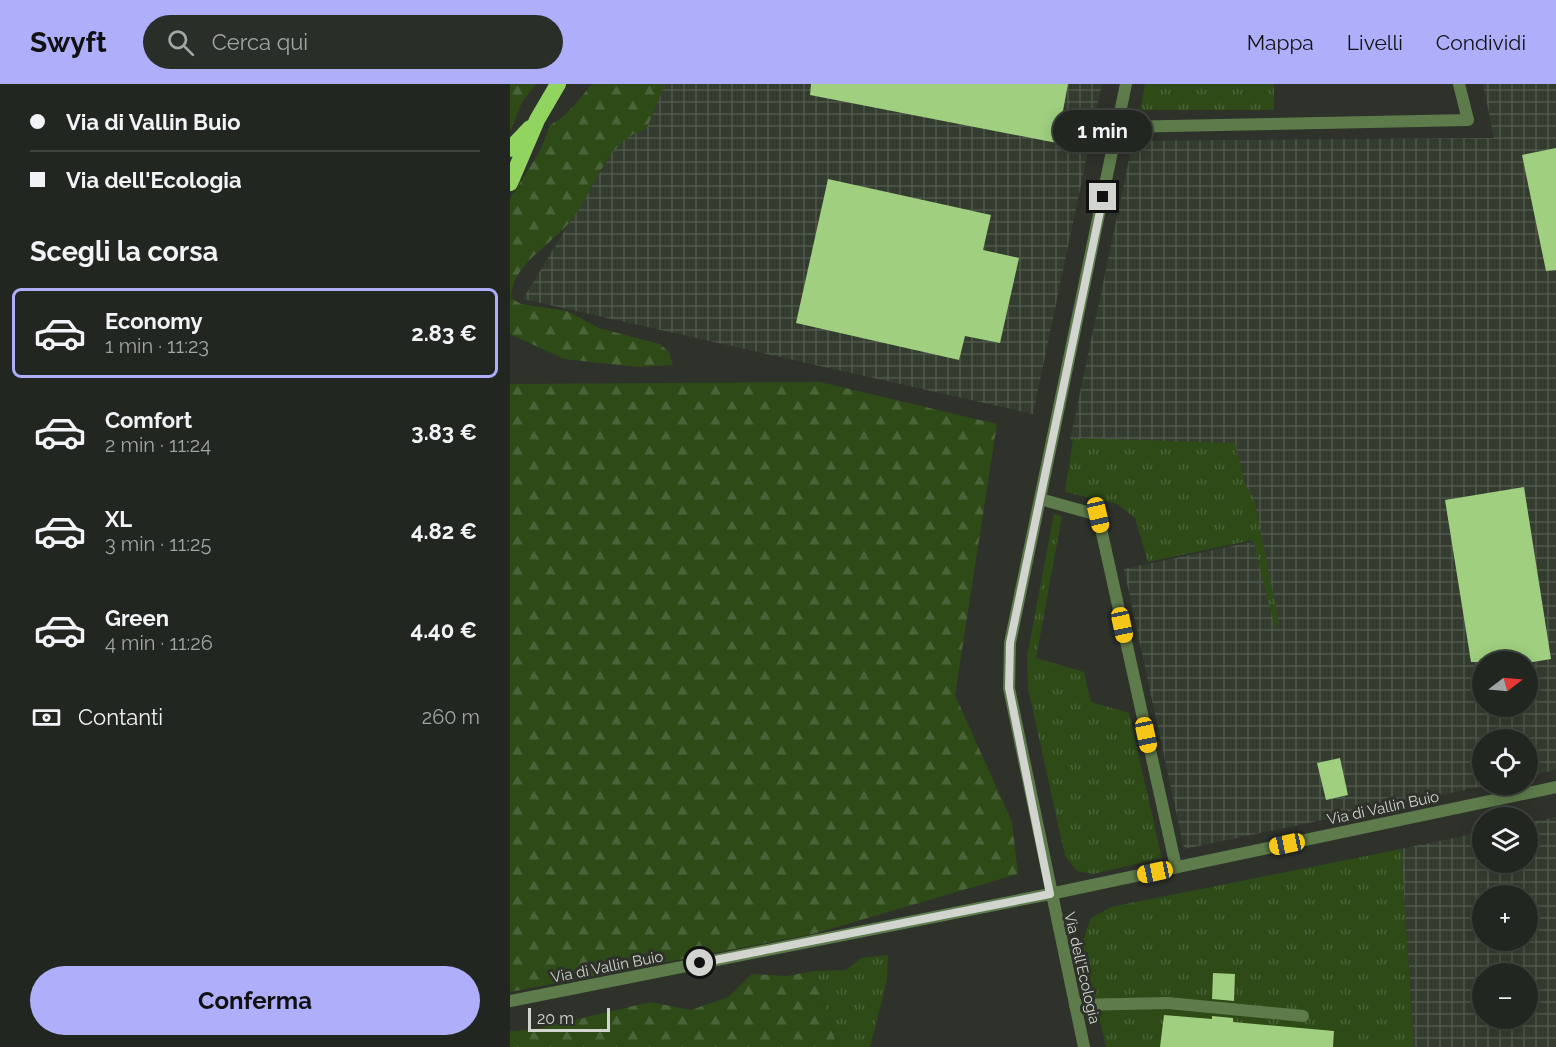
<!DOCTYPE html>
<html lang="it">
<meta charset="utf-8">
<style>
body{margin:0;font-family:Raleway,sans-serif;background:#2a2e29;color:#f1f3f6;height:100vh;display:flex;flex-direction:column;font-size:22px;white-space:nowrap}
*{box-sizing:border-box;margin:0}
p{font-size:20px;color:#a2a5a5}
.icon{flex:none;width:33px;height:33px;fill:none;stroke:currentColor;stroke-width:2;stroke-linecap:round;stroke-linejoin:round}
.map{position:relative;flex:1;overflow:hidden}
.side{display:flex;flex-direction:column;background:#222620;width:510px}
.side>*{flex:none}
.hud{display:grid;align-content:center;height:132px;padding:0 30px;background:#222620}
.needle{width:39px;rotate:74deg}
.controls{position:absolute;left:962px;top:567px;display:grid;gap:12px}
.controls a{display:grid;place-items:center;width:66px;height:66px;border-radius:50%;background:#222620;box-shadow:0 3px 15px #0003,0 0 0 2px #3f433e;font-size:30px}
.scale{position:absolute;left:18px;bottom:15px;width:82px;box-sizing:border-box;padding-left:6px;border:3px solid #d1d4cf;border-top:0;font-size:16px;line-height:21px;white-space:nowrap;color:#d1d4cf;-webkit-text-stroke:4px #2e322b;paint-order:stroke}
.end{position:absolute;width:27px;height:27px;margin:-14px;border:8px solid #d1d4cf;background:#111;box-shadow:0 0 0 3px #111}
.from{border-radius:50%}
.bubble{position:absolute;height:42px;border-radius:21px;background:#222620;box-shadow:0 3px 15px #0003,0 0 0 2px #3f433e;font-size:20px;font-weight:700;line-height:42px;text-align:center}
.car{position:absolute;width:18px;height:36px;margin:-18px -9px;border-radius:8px;box-shadow:0 0 4px 2px #0007;background:linear-gradient(#f5c518 24%,#345 0 40%,#f5c518 0 76%,#345 0 86%,#f5c518 0)}
.hud b{display:flex;align-items:center;gap:21px;height:57px;font-size:22px}
.hud b+b{border-top:2px solid #3f433e}
.hud i{width:15px;height:15px;background:#f1f3f6}
ul{padding:0;list-style:none}
li{display:flex;align-items:center;gap:18px;height:90px;margin:0 12px 9px;padding:0 18px;border:3px solid transparent;border-radius:9px}
li div{flex:1}
li b{display:block;font-size:22px}
li em{font-style:normal;font-weight:700}
li.on{border-color:#aeaefa}
li>.icon{width:54px;height:54px;stroke-width:1.5}
h2{padding:0 30px;font-size:27px;line-height:72px}
.pay{display:flex;align-items:center;gap:15px;height:66px;padding:0 30px;font-size:22px}
.pay p{margin-inline-start:auto}
.cta{display:flex;gap:12px;margin-top:auto;padding:12px 30px}
.cta a{flex:1;height:69px;border-radius:36px;background:#aeaefa;color:#111;font-size:24px;font-weight:700;line-height:69px;text-align:center}
header{display:flex;align-items:center;gap:36px;box-sizing:border-box;height:84px;padding:0 30px;background:#aeaefa;color:#111}
header strong{font-size:28px}
nav{display:flex;gap:33px;margin-inline-start:auto;font-size:21px}
.search{width:420px;height:54px;background:#2a2e29;display:flex;align-items:center;gap:15px;box-sizing:border-box;padding:0 21px;border-radius:33px;color:#a2a5a5;font-size:22px}
main{display:flex;flex:1;min-height:0}
.map>svg:first-child{display:block}
.industrial{fill:url(#industrial-grid);fill-rule:evenodd}
.grass{fill:url(#grass-tufts)}
.forest{fill:url(#forest-firs)}
.building{fill:#9fcf7f}
.lines{fill:none;stroke-linecap:round;stroke-linejoin:round}
.service{stroke:#5e7c4b;stroke-width:12}
.minor{stroke:#5e7c4b;stroke-width:12}
.trunk{stroke:#92d460;stroke-width:16}
.route{stroke:#d1d4cf;stroke-width:8}
.labels{text-anchor:middle;stroke-width:6;stroke-linejoin:round;paint-order:stroke}
.street-label{font-size:15px;fill:#d1d4cf;stroke:#2e322b}
</style>
<header>
<strong>Swyft</strong>
<div class="search"><svg class="icon" aria-label="search" viewBox="0 0 24 24"><circle cx="10" cy="10" r="6"/><path d="M15 15l6 6"/></svg>Cerca qui</div>
<nav><a>Mappa</a><a>Livelli</a><a>Condividi</a></nav>
</header>
<main>
<section class="side">
<div class="hud">
<b><i class="from"></i>Via di Vallin Buio</b>
<b><i></i>Via dell'Ecologia</b>
</div>
<h2>Scegli la corsa</h2>
<ul>
<li class="on"><svg class="icon" aria-label="car" viewBox="0 0 24 24"><path d="M5 17H2v-5l4-1 3-4h7l3 4 3 1v5h-3M9 17h6M6 11h13"/><circle cx="7" cy="17" r="2"/><circle cx="17" cy="17" r="2"/></svg><div><b>Economy</b><p>1 min · 11:23</p></div><em>2.83 €</em></li>
<li><svg class="icon" aria-label="car" viewBox="0 0 24 24"><path d="M5 17H2v-5l4-1 3-4h7l3 4 3 1v5h-3M9 17h6M6 11h13"/><circle cx="7" cy="17" r="2"/><circle cx="17" cy="17" r="2"/></svg><div><b>Comfort</b><p>2 min · 11:24</p></div><em>3.83 €</em></li>
<li><svg class="icon" aria-label="car" viewBox="0 0 24 24"><path d="M5 17H2v-5l4-1 3-4h7l3 4 3 1v5h-3M9 17h6M6 11h13"/><circle cx="7" cy="17" r="2"/><circle cx="17" cy="17" r="2"/></svg><div><b>XL</b><p>3 min · 11:25</p></div><em>4.82 €</em></li>
<li><svg class="icon" aria-label="car" viewBox="0 0 24 24"><path d="M5 17H2v-5l4-1 3-4h7l3 4 3 1v5h-3M9 17h6M6 11h13"/><circle cx="7" cy="17" r="2"/><circle cx="17" cy="17" r="2"/></svg><div><b>Green</b><p>4 min · 11:26</p></div><em>4.40 €</em></li>
</ul>
<div class="pay"><svg class="icon" aria-label="cash" viewBox="0 0 24 24"><path d="M3 7h18v10H3z"/><circle cx="12" cy="12" r="2"/></svg>Contanti<p>260 m</p></div>
<div class="cta"><a>Conferma</a></div>
</section>
<div class="map">
<svg width="1046" height="963" viewBox="0 0 1046 963">
<defs>
<pattern id="industrial-grid" width="8" height="8" patternUnits="userSpaceOnUse" patternTransform="scale(1.5)"><rect width="8" height="8" fill="#343c2f"/><path d="M0 4h8M4 0v8" fill="none" stroke="#50574c"/></pattern>
<pattern id="grass-tufts" width="24" height="20" patternUnits="userSpaceOnUse" patternTransform="scale(1.5)"><rect width="24" height="20" fill="#2d4a17"/><path d="M3 7l-1-3M5 7V3M7 7l1-3M15 17l-1-3M17 17v-4M19 17l1-3" fill="none" stroke="#4a6338"/></pattern>
<pattern id="forest-firs" width="22" height="20" patternUnits="userSpaceOnUse" patternTransform="scale(1.5)"><rect width="22" height="20" fill="#2d4a17"/><path d="M5 1l3.5 6h-7zM16 11l3.5 6h-7z" fill="#4a6338"/></pattern>
</defs>
<rect width="100%" height="100%" fill="#2e322b"/>
<path class="industrial" d="M144 0H592L523 330 13 215Z
M973 0H1046V686L1017 692V656H972V700L978 701 674 765 614 485 741 458 720 360 560 356 623 57 984 54ZM972 578H1017V622H972Z
M1046 733V963H904L891 765 972 748V778H1017V739ZM972 812H1017V856H972ZM972 890H1017V934H972Z"/>
<path class="grass" d="M635 0H764V26H630Z
M563 354 725 359 735 400 744 415 769 539 765 544 743 456 638 478 625 434 607 420 555 408Z
M544 430 552 432 526 574 574 588 581 618 619 629 652 774 583 790 567 787 555 772 518 604 517 572Z
M891 765 904 963H596L574 869 573 856 581 834 601 823Z
M378 871 377 897 360 963H327L305 887 336 886 351 874Z"/>
<path class="forest" d="M0 0H26L12 18 0 48Z
M82 0H155L137 44C131 47 122 50 116 55 89 77 81 113 59 139 40 161 1 182 1 214L11 220 57 227 89 244 150 260 159 268 163 281 128 283 54 275 0 250V115L31 65 40 41C58 32 69 15 82 0Z
M310 298 487 340 445 611 502 738 508 790 303 850 0 908V300Z
M305 887 327 963H0V947L26 945 140 918 181 926 218 913 242 890 276 892Z"/>
<path class="building" d="M301 0H558L547 59 300 11Z
M1046 64V186L1036 187 1012 71Z
M318 95 481 131 473 166 509 174 490 259 455 252 449 276 286 239Z
M1014 403 1041 575 1023 578H961L935 416Z
M830 674 838 711 816 716 807 679Z
M703 889 725 890 724 917 702 915Z
M654 931 702 935V932L723 934V938L824 947 823 963H650Z"/>
<g class="lines">
<path class="service" d="M530 415 588 431 666 783
M565 921 658 919 793 932"/>
<path class="minor" d="M608 43 958 36 949 0
M0 917 540 810 1046 703
M574 963 499 604 500 559 616 0"/>
<path class="trunk" d="M0 65 20 44
M0 99 27 36 48 0"/>
</g>
<g class="lines">
<path class="route" d="M190 879 540 810 499 604 500 559 593 113"/>
</g>
<g class="labels">
<g class="street-label">
<text transform="translate(873 724) rotate(-12)" y="5">Via di Vallin Buio</text>
<text transform="translate(97 883) rotate(-11)" y="5">Via di Vallin Buio</text>
<text transform="translate(572 884) rotate(77)" y="5">Via dell'Ecologia</text>
</g>
</g>
</svg>
<div class="controls">
<a><svg class="needle" viewBox="-14 -14 28 28"><path d="M0-13l5 13h-10z" fill="#e53935"/><path d="M0 13l5-13h-10z" fill="#a2a5a5"/></svg></a>
<a><svg class="icon" aria-label="locate" viewBox="0 0 24 24"><circle cx="12" cy="12" r="6"/><path d="M12 2v4M12 18v4M2 12h4M18 12h4"/></svg></a>
<a><svg class="icon" aria-label="layers" viewBox="0 0 24 24"><path d="M12 4l9 5-9 5-9-5zM3 14l9 5 9-5"/></svg></a>
<a>+</a>
<a>−</a>
</div>
<div class="scale">20 m</div>
<i class="end from" style="left:190px;top:879px"></i>
<i class="end" style="left:593px;top:113px"></i>
<div class="bubble" style="left:543px;top:26px;width:99px">1 min</div>
<i class="car" style="left:588px;top:431px;rotate:167deg"></i>
<i class="car" style="left:612px;top:541px;rotate:168deg"></i>
<i class="car" style="left:636px;top:651px;rotate:168deg"></i>
<i class="car" style="left:777px;top:760px;rotate:258deg"></i>
<i class="car" style="left:645px;top:788px;rotate:258deg"></i>
</div>
</main>
